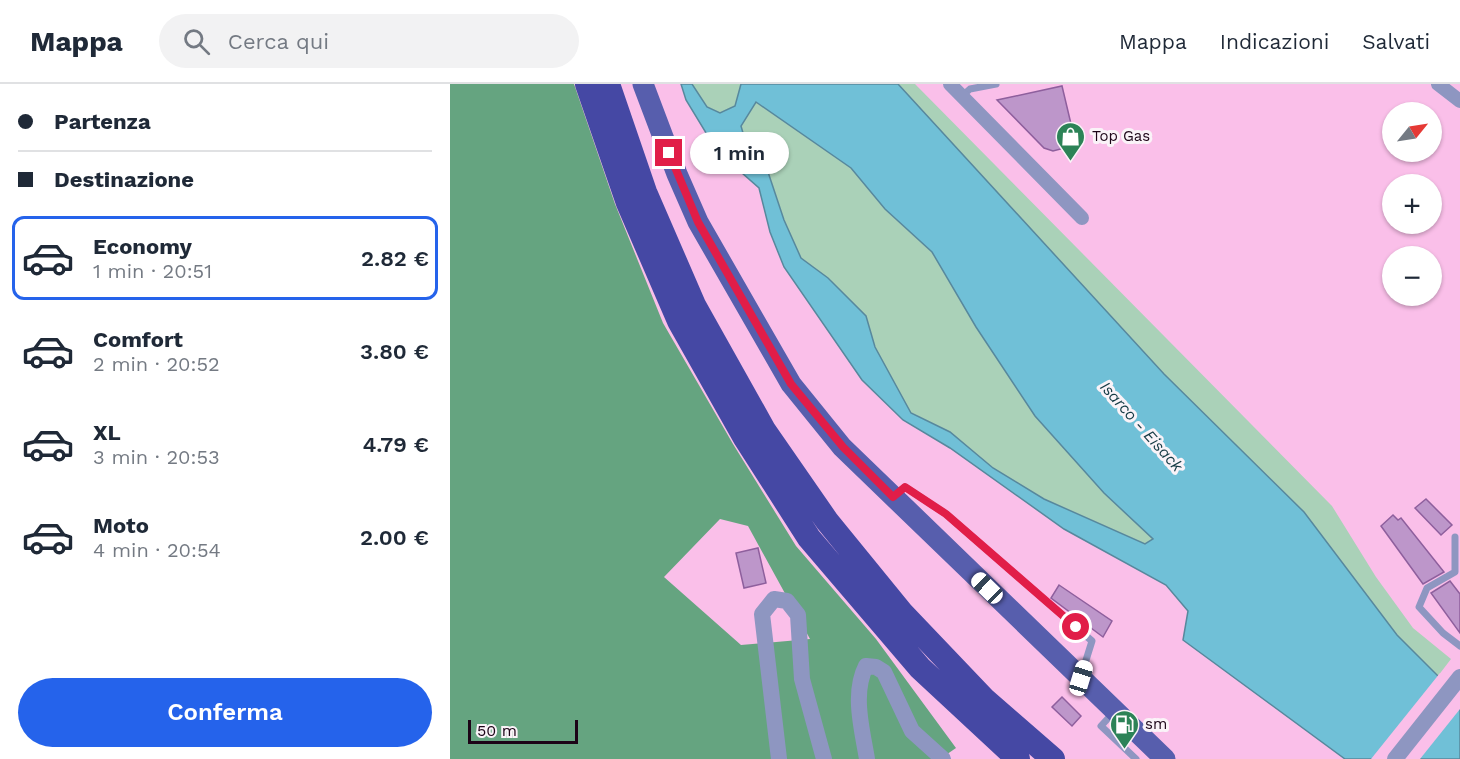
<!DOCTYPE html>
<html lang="it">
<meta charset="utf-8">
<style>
body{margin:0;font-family:"Work Sans",sans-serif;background:#f2f2f3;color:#1f2937;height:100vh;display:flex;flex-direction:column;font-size:22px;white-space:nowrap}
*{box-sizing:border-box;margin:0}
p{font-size:20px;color:#747a83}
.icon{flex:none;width:33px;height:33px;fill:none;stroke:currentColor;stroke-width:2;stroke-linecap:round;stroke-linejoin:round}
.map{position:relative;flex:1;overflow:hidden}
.sheet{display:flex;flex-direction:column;background:#fff;width:450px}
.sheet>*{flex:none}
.guide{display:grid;align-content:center;height:132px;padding:0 18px;background:#fff}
.needle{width:39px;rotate:60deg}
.tools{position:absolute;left:932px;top:18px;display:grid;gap:12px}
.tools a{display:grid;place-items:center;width:60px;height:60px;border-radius:50%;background:#fff;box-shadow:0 2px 4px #0004;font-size:30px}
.scale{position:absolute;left:18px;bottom:15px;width:110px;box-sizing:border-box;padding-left:6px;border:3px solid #1c0417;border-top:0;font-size:16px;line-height:21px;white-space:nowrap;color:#1c0417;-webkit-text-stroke:4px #faf3f8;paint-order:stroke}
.end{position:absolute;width:27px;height:27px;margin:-14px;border:8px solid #e11d48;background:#fff;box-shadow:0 0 0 3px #fff}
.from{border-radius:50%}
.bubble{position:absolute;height:42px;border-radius:21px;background:#fff;box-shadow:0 2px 4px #0004;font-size:20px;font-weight:600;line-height:42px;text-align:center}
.car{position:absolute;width:18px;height:36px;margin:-18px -9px;border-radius:8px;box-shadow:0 0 4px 2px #0007;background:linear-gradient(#fff 24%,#345 0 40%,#fff 0 76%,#345 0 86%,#fff 0)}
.guide b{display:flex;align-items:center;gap:21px;height:57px;font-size:22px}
.guide b+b{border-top:2px solid #e0e1e3}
.guide i{width:15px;height:15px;background:#1f2937}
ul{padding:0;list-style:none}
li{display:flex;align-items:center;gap:18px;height:84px;margin:0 12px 9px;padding:0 6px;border:3px solid transparent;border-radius:12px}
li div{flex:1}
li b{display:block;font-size:22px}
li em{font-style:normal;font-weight:600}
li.active{border-color:#2563eb}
li>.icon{width:54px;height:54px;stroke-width:1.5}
.button{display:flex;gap:12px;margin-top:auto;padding:12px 18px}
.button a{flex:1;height:69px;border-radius:36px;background:#2563eb;color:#fff;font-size:24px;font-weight:600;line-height:69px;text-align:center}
header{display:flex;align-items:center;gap:36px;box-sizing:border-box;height:84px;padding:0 30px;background:#fff;border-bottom:2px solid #e0e1e3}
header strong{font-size:28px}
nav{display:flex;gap:33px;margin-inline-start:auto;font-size:21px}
.search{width:420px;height:54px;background:#f2f2f3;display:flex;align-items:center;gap:15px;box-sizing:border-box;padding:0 21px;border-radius:33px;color:#747a83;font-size:22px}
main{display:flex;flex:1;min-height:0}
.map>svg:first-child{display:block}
.green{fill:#aad1b8}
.forest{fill:#65a480;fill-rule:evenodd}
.water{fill:#70c0d7;stroke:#57889d;stroke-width:1.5;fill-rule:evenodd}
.pier{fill:#fabfe9}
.building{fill:#bd96ca;stroke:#8e5f9d;stroke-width:1.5}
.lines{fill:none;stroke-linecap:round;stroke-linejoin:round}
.service{stroke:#8e96c1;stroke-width:7}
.minor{stroke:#8e96c1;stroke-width:14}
.tertiary{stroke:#8e96c1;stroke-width:16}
.primary{stroke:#575ead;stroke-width:21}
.motorway{stroke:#4548a4;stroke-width:24}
.route{stroke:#e11d48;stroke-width:8}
.labels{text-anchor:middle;stroke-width:6;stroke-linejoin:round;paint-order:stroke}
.poi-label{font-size:15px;fill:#1c0417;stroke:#faf3f8;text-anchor:start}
.water-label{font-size:16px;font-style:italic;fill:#143a44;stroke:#faf3f8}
</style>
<header>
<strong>Mappa</strong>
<div class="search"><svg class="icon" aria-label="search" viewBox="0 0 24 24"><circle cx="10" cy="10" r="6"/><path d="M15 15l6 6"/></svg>Cerca qui</div>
<nav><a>Mappa</a><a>Indicazioni</a><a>Salvati</a></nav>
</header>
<main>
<section class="sheet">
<div class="guide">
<b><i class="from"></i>Partenza</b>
<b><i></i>Destinazione</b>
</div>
<ul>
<li class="active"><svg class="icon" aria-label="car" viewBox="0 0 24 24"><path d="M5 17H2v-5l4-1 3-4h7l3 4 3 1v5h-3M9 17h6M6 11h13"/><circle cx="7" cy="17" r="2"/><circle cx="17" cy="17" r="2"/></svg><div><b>Economy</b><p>1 min · 20:51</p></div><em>2.82 €</em></li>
<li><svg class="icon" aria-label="car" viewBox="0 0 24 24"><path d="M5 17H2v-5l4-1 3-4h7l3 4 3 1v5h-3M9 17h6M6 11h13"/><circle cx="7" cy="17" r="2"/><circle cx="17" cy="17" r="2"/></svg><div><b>Comfort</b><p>2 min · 20:52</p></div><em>3.80 €</em></li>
<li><svg class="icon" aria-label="car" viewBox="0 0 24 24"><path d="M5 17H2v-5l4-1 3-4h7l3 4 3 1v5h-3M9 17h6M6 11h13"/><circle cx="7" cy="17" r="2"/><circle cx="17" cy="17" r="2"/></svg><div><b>XL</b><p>3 min · 20:53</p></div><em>4.79 €</em></li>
<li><svg class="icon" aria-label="car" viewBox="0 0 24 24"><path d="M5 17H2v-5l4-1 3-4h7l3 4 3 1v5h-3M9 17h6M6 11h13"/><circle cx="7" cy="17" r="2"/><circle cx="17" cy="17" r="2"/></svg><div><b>Moto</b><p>4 min · 20:54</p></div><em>2.00 €</em></li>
</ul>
<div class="button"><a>Conferma</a></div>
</section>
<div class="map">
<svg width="1010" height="675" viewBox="0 0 1010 675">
<rect width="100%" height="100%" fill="#fabfe9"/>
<path class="green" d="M242 0H291L285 22 270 29 257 23Z
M448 0H465L882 422 926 493 963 544 1001 575 988 592 947 551 854 428 714 290Z
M306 18 401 84 435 125 482 168 526 243 585 332 654 409 703 455 695 460 594 415 543 384 500 348 461 329 425 263 416 232 378 194 351 174 334 136 317 85 298 66 291 42Z"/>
<path class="forest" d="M0 0H124L165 120 213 239 283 360 346 462 426 555 506 664 490 675H0ZM270 435 298 442 360 555 291 561 214 493Z"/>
<path class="water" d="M231 0H242L257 23 270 29 285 22 291 0H448L714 290 854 428 947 551 988 592 1010 607V675H895L733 556 738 527 716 501 614 445 500 364 453 336 412 296 334 183 320 148 309 104 267 67 236 16ZM306 18 401 84 435 125 482 168 526 243 585 332 654 409 703 455 695 460 594 415 543 384 500 348 461 329 425 263 416 232 378 194 351 174 334 136 317 85 298 66 291 42Z"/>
<path class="pier" d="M990 589 1010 604V625L970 675H921Z"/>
<path class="building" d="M612 2 626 61 603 67 594 64 547 16Z
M976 415 1002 441 991 451 965 424Z
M943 431 948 436 951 434 994 488 973 500 931 442Z
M308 464 316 499 294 504 286 469Z
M1000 497 1010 510V549L981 509Z
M609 501 662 537 653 553 601 514Z
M612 613 631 632 622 642 602 623Z"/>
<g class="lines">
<path class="service" d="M511 13 520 5 546 0
M445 411 455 403 496 430 642 557 632 589
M1005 453V488L977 504 969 523 993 549 1010 562
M663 629 651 642 686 675"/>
<path class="minor" d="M500 0 632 134
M988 0 1010 17"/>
<path class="tertiary" d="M329 675 312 530 324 515 337 517 348 531 352 595 374 675
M417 675C412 645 402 609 416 582L426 583 434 588 462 647 493 675
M945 675 1010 593"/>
<path class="primary" d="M193 0 227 90 248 138 341 300 392 363 715 675"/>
<path class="motorway" d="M137 0 178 119 229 237 295 354 359 454 470 584 568 675
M158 0 195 108 244 221 314 346 377 437 452 529 534 615 603 675"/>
</g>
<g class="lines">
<path class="route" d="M219 69 248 138 341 300 393 363 443 413 455 403 496 430 626 543"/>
</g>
<defs>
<symbol id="shop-pin" viewBox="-11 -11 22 30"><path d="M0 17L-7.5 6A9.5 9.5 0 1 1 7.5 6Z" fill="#2c8357" stroke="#faf3f8"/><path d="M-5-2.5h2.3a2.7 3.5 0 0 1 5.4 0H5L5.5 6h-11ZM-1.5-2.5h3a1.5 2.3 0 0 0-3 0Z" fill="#fff"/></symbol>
<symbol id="fuel-pin" viewBox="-11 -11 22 30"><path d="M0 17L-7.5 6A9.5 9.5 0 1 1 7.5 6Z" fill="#2c8357" stroke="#faf3f8"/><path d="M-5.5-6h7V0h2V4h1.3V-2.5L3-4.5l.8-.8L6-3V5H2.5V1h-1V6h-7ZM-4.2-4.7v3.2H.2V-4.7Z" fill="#fff"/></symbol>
</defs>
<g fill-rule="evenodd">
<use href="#shop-pin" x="604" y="36" width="33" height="45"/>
<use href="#fuel-pin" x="658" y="624" width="33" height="45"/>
</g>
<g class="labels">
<g class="poi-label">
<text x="642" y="57">Top Gas</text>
<text x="695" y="645">sm</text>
</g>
<g class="water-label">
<text transform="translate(692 342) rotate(48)" y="6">Isarco - Eisack</text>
</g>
</g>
</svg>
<div class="tools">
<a><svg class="needle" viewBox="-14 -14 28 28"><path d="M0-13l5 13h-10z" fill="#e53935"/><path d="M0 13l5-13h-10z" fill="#747a83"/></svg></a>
<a>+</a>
<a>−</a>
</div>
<div class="scale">50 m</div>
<i class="end from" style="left:626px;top:543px"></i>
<i class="end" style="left:219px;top:69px"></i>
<div class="bubble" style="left:240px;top:48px;width:99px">1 min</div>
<i class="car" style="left:537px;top:504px;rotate:314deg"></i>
<i class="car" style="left:631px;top:594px;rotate:17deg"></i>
</div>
</main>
